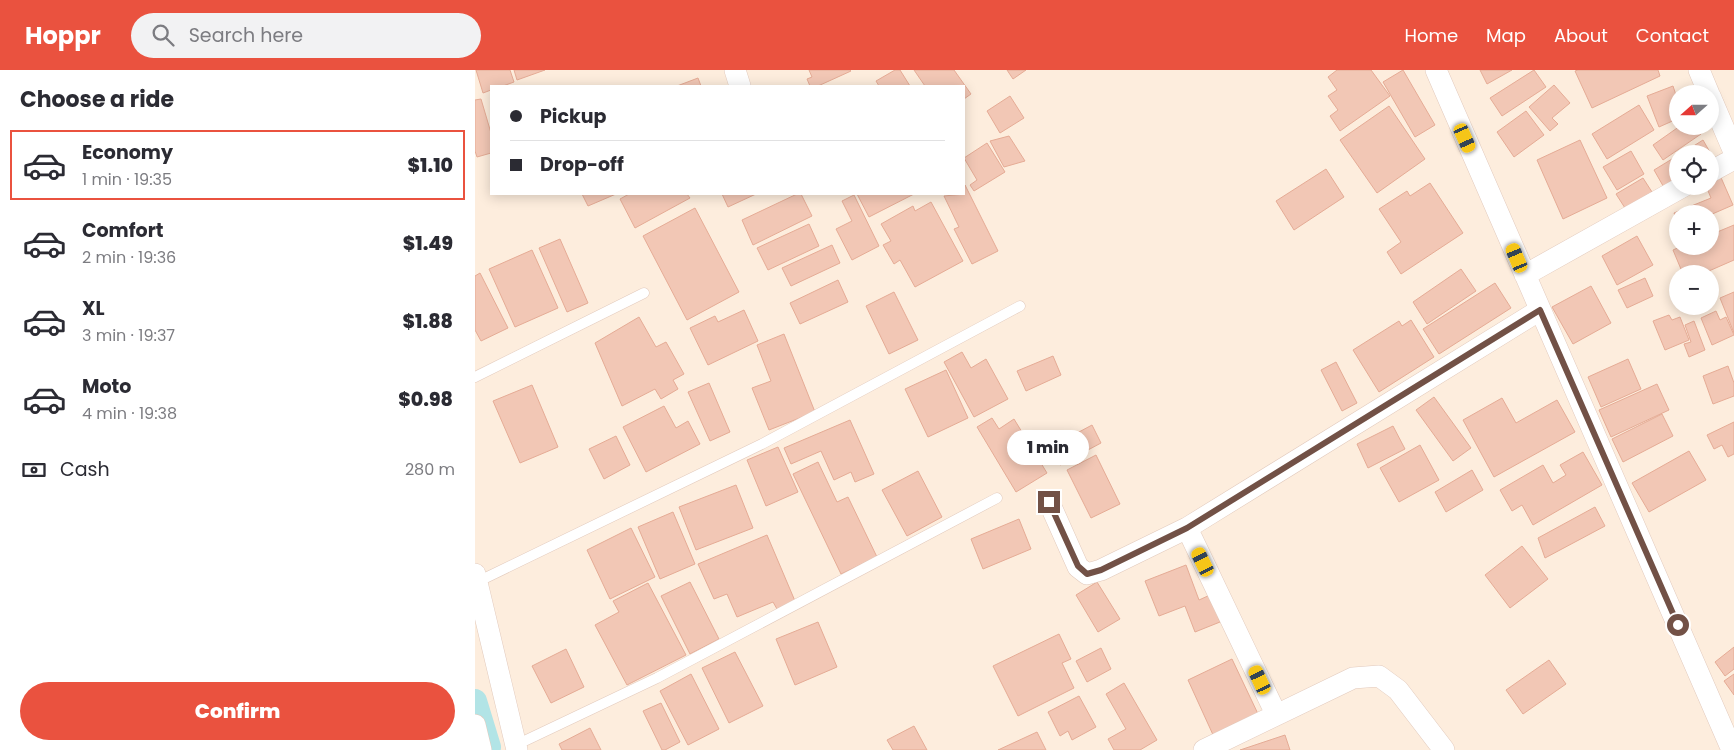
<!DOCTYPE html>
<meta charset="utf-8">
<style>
body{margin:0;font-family:Poppins,sans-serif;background:#f2f2f3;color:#2b2b33;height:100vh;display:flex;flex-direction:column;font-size:19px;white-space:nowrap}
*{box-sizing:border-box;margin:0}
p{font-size:16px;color:#7c7c81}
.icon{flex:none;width:28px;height:28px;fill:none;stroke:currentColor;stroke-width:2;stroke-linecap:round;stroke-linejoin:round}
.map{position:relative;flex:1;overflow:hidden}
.panel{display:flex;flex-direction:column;background:#fff;width:475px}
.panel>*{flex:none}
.banner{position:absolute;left:15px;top:15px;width:475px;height:110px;border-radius:0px;box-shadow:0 2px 12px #0003;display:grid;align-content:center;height:110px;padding:0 20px;background:#fff}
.needle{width:32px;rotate:249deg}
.tools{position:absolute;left:1194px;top:15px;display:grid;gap:10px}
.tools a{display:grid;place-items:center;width:50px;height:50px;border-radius:50%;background:#fff;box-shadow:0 2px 12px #0003;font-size:25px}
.end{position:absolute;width:22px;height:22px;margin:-11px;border:6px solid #725146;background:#fff;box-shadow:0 0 0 2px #fff}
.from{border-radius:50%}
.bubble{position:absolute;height:35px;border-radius:18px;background:#fff;box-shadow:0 2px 12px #0003;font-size:16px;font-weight:800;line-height:35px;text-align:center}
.car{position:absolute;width:15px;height:30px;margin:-15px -8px;border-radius:6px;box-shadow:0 0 4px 1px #0007;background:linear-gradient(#f5c518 24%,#345 0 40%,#f5c518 0 76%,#345 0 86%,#f5c518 0)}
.banner b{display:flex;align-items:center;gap:18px;height:48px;font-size:19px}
.banner b+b{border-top:1px solid #e1e1e2}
.banner i{width:12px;height:12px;background:#2b2b33}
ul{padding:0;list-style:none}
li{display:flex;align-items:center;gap:15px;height:70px;margin:0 10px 8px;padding:0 10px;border:2px solid transparent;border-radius:0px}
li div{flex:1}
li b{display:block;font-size:19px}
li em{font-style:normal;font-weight:800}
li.current{border-color:#ea523f}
li>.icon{width:45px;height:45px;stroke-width:1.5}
h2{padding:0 20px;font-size:22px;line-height:60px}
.pay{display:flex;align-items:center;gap:12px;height:55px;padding:0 20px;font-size:19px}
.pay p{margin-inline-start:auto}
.cta{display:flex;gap:10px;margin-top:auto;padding:10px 20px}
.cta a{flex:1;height:58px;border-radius:30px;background:#ea523f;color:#fff;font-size:20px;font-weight:800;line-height:58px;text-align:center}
header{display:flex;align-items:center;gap:30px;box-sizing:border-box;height:70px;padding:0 25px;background:#ea523f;color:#fff}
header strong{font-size:24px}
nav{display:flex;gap:28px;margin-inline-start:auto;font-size:18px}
.search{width:350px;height:45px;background:#f2f2f3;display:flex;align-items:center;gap:12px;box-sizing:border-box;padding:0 18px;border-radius:28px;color:#7c7c81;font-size:19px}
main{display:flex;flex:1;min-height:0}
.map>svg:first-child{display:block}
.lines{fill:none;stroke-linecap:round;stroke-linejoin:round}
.canal{stroke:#b2e4e6;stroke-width:24}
.building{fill:#f2c7b5;stroke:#e5ab95}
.service-casing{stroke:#e2cabd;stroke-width:11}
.minor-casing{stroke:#e2cabd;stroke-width:22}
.service{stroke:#fff;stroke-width:10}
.minor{stroke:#fff;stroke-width:21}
.route{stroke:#725146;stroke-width:6}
</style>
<header>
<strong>Hoppr</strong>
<div class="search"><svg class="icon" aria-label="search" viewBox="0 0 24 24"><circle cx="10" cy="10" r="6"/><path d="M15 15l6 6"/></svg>Search here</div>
<nav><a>Home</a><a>Map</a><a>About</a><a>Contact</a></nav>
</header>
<main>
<section class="panel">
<h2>Choose a ride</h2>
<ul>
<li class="current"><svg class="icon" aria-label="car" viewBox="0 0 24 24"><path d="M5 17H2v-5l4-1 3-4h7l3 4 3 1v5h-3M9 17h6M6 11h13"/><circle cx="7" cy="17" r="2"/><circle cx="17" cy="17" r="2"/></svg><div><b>Economy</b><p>1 min · 19:35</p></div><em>$1.10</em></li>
<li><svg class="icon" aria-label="car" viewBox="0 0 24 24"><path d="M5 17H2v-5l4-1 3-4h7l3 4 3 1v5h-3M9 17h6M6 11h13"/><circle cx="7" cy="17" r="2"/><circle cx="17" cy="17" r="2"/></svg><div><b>Comfort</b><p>2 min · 19:36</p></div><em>$1.49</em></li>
<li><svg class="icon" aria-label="car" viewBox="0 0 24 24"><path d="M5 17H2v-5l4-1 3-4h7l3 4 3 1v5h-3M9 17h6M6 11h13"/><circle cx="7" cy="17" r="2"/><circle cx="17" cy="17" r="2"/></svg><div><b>XL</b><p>3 min · 19:37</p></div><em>$1.88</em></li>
<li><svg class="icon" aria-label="car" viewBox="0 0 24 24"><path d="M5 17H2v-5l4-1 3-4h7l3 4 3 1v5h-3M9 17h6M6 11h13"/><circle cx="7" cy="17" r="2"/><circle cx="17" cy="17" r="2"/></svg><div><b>Moto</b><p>4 min · 19:38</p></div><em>$0.98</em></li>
</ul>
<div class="pay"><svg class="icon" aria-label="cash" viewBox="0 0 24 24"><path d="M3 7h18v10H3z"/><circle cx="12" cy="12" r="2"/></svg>Cash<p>280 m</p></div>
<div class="cta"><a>Confirm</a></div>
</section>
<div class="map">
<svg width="1259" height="680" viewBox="0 0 1259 680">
<rect width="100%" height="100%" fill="#fdeddd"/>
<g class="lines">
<path class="canal" d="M0 631 14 677"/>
</g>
<path class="building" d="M1 0H35L39 12 28 16H16V20L8 23Z
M39 0H70L42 10Z
M334 0H375L376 1 343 16H335L332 9 337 7Z
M420 0H425L435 16H404L401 11Z
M439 0H479L496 24 489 29V16H450Z
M532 0H551L538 9Z
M862 0H896L915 26 865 61 855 46 863 40 853 26 862 20 853 7Z
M928 0 960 55 940 67 908 12Z
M1005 0H1037L1012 14Z
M1059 0 1071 17 1027 46 1015 28Z
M1103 0H1183L1185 6 1117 38 1100 1Z
M223 8 226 16H202Z
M1079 15 1095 33 1077 48 1083 54 1075 61 1054 37Z
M1198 16 1202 28V49L1184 57 1172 26Z
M535 26 549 48 525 63 512 41Z
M6 29 16 63V83L2 87 0 81V30Z
M1164 35 1179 60 1132 89 1117 64Z
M914 36 950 89 902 123 865 70Z
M1051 41 1069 65 1039 87 1022 62Z
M1205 56H1221L1226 64 1188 90 1178 75Z
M534 66 550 91 529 97 515 71Z
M1105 70 1132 128 1088 149 1062 90Z
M1228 70 1240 91 1235 94V84H1206Z
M512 73 530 102 499 121 495 115 502 110 489 88Z
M1156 81 1169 104 1142 120 1128 97Z
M1202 86V114L1191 121 1179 100Z
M851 99 869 127 819 160 801 131Z
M1244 103 1258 135 1235 145 1202 144V150L1199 143 1236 128 1231 116H1235V106Z
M1168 108 1177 122 1150 138 1141 124Z
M955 113 988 163 926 204 912 182 926 172 904 139 932 121 935 126Z
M490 115 523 181 497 194 479 159 484 157 469 126 489 124Z
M107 124H141L113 136Z
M154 124H212L215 128 160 158 145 129Z
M247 124H281L253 137Z
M322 124H326L337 146 278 175 267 150Z
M382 124H439L394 147Z
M379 125 404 176 377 190 361 159 377 151 367 131Z
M456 132 488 191 440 217 425 190 419 194 408 175 416 171 406 154 438 136 440 141Z
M220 138 264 222 212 250 168 166Z
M334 154 344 176 293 200 282 178Z
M1259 155V190L1227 204H1208L1198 180 1207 176H1235V165Z
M1162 166 1178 195 1142 215 1127 186Z
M85 169 113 233 92 242 64 178Z
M357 175 365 193 316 216 307 198Z
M57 180 83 238 40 257 14 199Z
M986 199 1001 221 952 254 938 232Z
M5 203 33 258 6 271 0 260V206Z
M1170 208 1178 226 1152 238 1143 220Z
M363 210 373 232 325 254 315 233Z
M1020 213 1036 238 964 284 948 259Z
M1116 216 1136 253 1098 274 1077 237Z
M419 222 443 270 414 284 391 236Z
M1259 222V263L1245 228Z
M269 240 283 271 233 295 215 258 240 246 243 252Z
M1241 241 1245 250 1251 247 1259 265 1237 275 1226 248Z
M1194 245 1197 250 1205 247 1214 270 1190 280 1178 251Z
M164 247 181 277 191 272 209 304 198 310 203 319 186 329 180 319 147 336 120 273Z
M936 250 959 287 904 322 878 280 924 251 927 256Z
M1219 251 1230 280 1214 287 1209 274 1216 272 1210 255Z
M309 264 340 342 294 360 277 318 296 311 282 275Z
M487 282 496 298 511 289 533 329 499 347 469 292Z
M578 286 586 305 551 321 542 301Z
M1153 289 1166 319 1126 337 1113 307Z
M861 292 882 333 867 341 846 300Z
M1253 296 1259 313V326L1238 334 1228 306Z
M471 300 493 348 453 367 430 319Z
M234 313 255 362 235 371 213 322Z
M1182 314 1194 340 1136 367 1124 340Z
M57 315 83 377 45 393 18 331Z
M959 327 996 378 978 391 941 340Z
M1027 328 1041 353 1082 330 1100 362 1019 407 988 350Z
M189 336 201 358 213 351 225 374 171 402 148 357Z
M1187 344 1198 366 1148 392 1137 369Z
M517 348 524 359 539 349 572 403 541 422 502 357Z
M375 350 399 404 380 412 376 402 359 410 346 381 316 394 309 378Z
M1259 352V384L1253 387 1247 375 1239 379 1232 365Z
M617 355 626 373 585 395 576 377Z
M918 356 930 379 893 398 882 374Z
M141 366 155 395 129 409 114 379Z
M945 375 964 410 924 432 905 398Z
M303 377 323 422 291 436 272 390Z
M1214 381 1231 410 1174 442 1157 413Z
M1108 382 1127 415 1058 455 1047 435 1037 441 1025 420 1068 395 1078 413 1091 405 1085 395Z
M621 385 645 434 616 448 592 400Z
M343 392 362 432 373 427 402 487 366 504 318 404Z
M997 400 1008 420 971 442 960 422Z
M443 401 467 447 432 466 407 420Z
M261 415 278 458 221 480 204 437Z
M1120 437 1130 456 1070 488 1063 468Z
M198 442 220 494 185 509 163 457Z
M544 449 556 479 508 499 496 469Z
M156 458 180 507 135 529 112 480Z
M292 465 320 531 302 539 298 532 262 547 252 524 239 529 223 494Z
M1047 476 1073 509 1035 538 1010 505Z
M711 495 724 530 735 525 745 552 720 562 710 536 684 546 670 511Z
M215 512 244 569 215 584 186 526Z
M622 512 645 549 623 562 601 525Z
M173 513 211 585 152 615 120 555 144 542 138 531Z
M343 552 362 597 320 615 301 569Z
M584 564 596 589 587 593 599 618 543 646 518 596Z
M1259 577V599L1250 606 1240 592Z
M626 578 636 599 612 612 601 591Z
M91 579 109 617 76 633 57 596Z
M260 582 288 636 254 653 227 598Z
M757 589 784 646 739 667 713 610Z
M1074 590 1091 614 1048 644 1031 620Z
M216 604 244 659 213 675 185 621Z
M1259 604V625L1249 611Z
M649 613 682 670 665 680H639L633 669 651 659 631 624Z
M604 626 621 657 597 670 593 661 585 666 573 642Z
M186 633 205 672 190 680H187L168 641Z
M439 656 452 680H418L412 670Z
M115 658 126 680H87L84 674Z
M562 662 571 680H523Z
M810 665 815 680H765Z"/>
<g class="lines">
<defs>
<path id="service" d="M0 307 169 223
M2 512 287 374 545 236
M41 675 182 608 522 428"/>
<path id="minor" d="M260 0 265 16
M961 0 1257 680
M1224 0 1234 24
M1235 26 1259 82
M1235 102 1259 89
M1050 205 1209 116
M574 432 603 497 612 504 626 500 712 458 1065 240
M712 458 801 644
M0 504 42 680
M0 655 6 680
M729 680 878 608 904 606 923 620 969 680"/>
</defs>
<use href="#service" class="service-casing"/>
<use href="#minor" class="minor-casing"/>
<use href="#service" class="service"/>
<use href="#minor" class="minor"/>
</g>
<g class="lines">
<path class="route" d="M574 432 603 496 612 504 626 500 712 458 1065 240 1203 555"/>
</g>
</svg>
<div class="tools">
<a><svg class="needle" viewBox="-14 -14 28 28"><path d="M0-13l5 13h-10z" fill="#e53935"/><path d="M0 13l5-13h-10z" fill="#7c7c81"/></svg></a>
<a><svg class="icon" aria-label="locate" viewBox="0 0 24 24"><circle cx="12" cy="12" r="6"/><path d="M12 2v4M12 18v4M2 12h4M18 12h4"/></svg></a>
<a>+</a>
<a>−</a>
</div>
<i class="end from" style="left:1203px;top:555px"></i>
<i class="end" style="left:574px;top:432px"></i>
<div class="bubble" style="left:532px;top:360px;width:82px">1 min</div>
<i class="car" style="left:990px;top:68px;rotate:156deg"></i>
<i class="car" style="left:1042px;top:188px;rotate:337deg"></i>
<i class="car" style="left:728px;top:492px;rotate:334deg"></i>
<i class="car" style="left:785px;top:610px;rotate:335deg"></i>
<div class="banner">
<b><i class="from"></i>Pickup</b>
<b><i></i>Drop-off</b>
</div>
</div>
</main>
